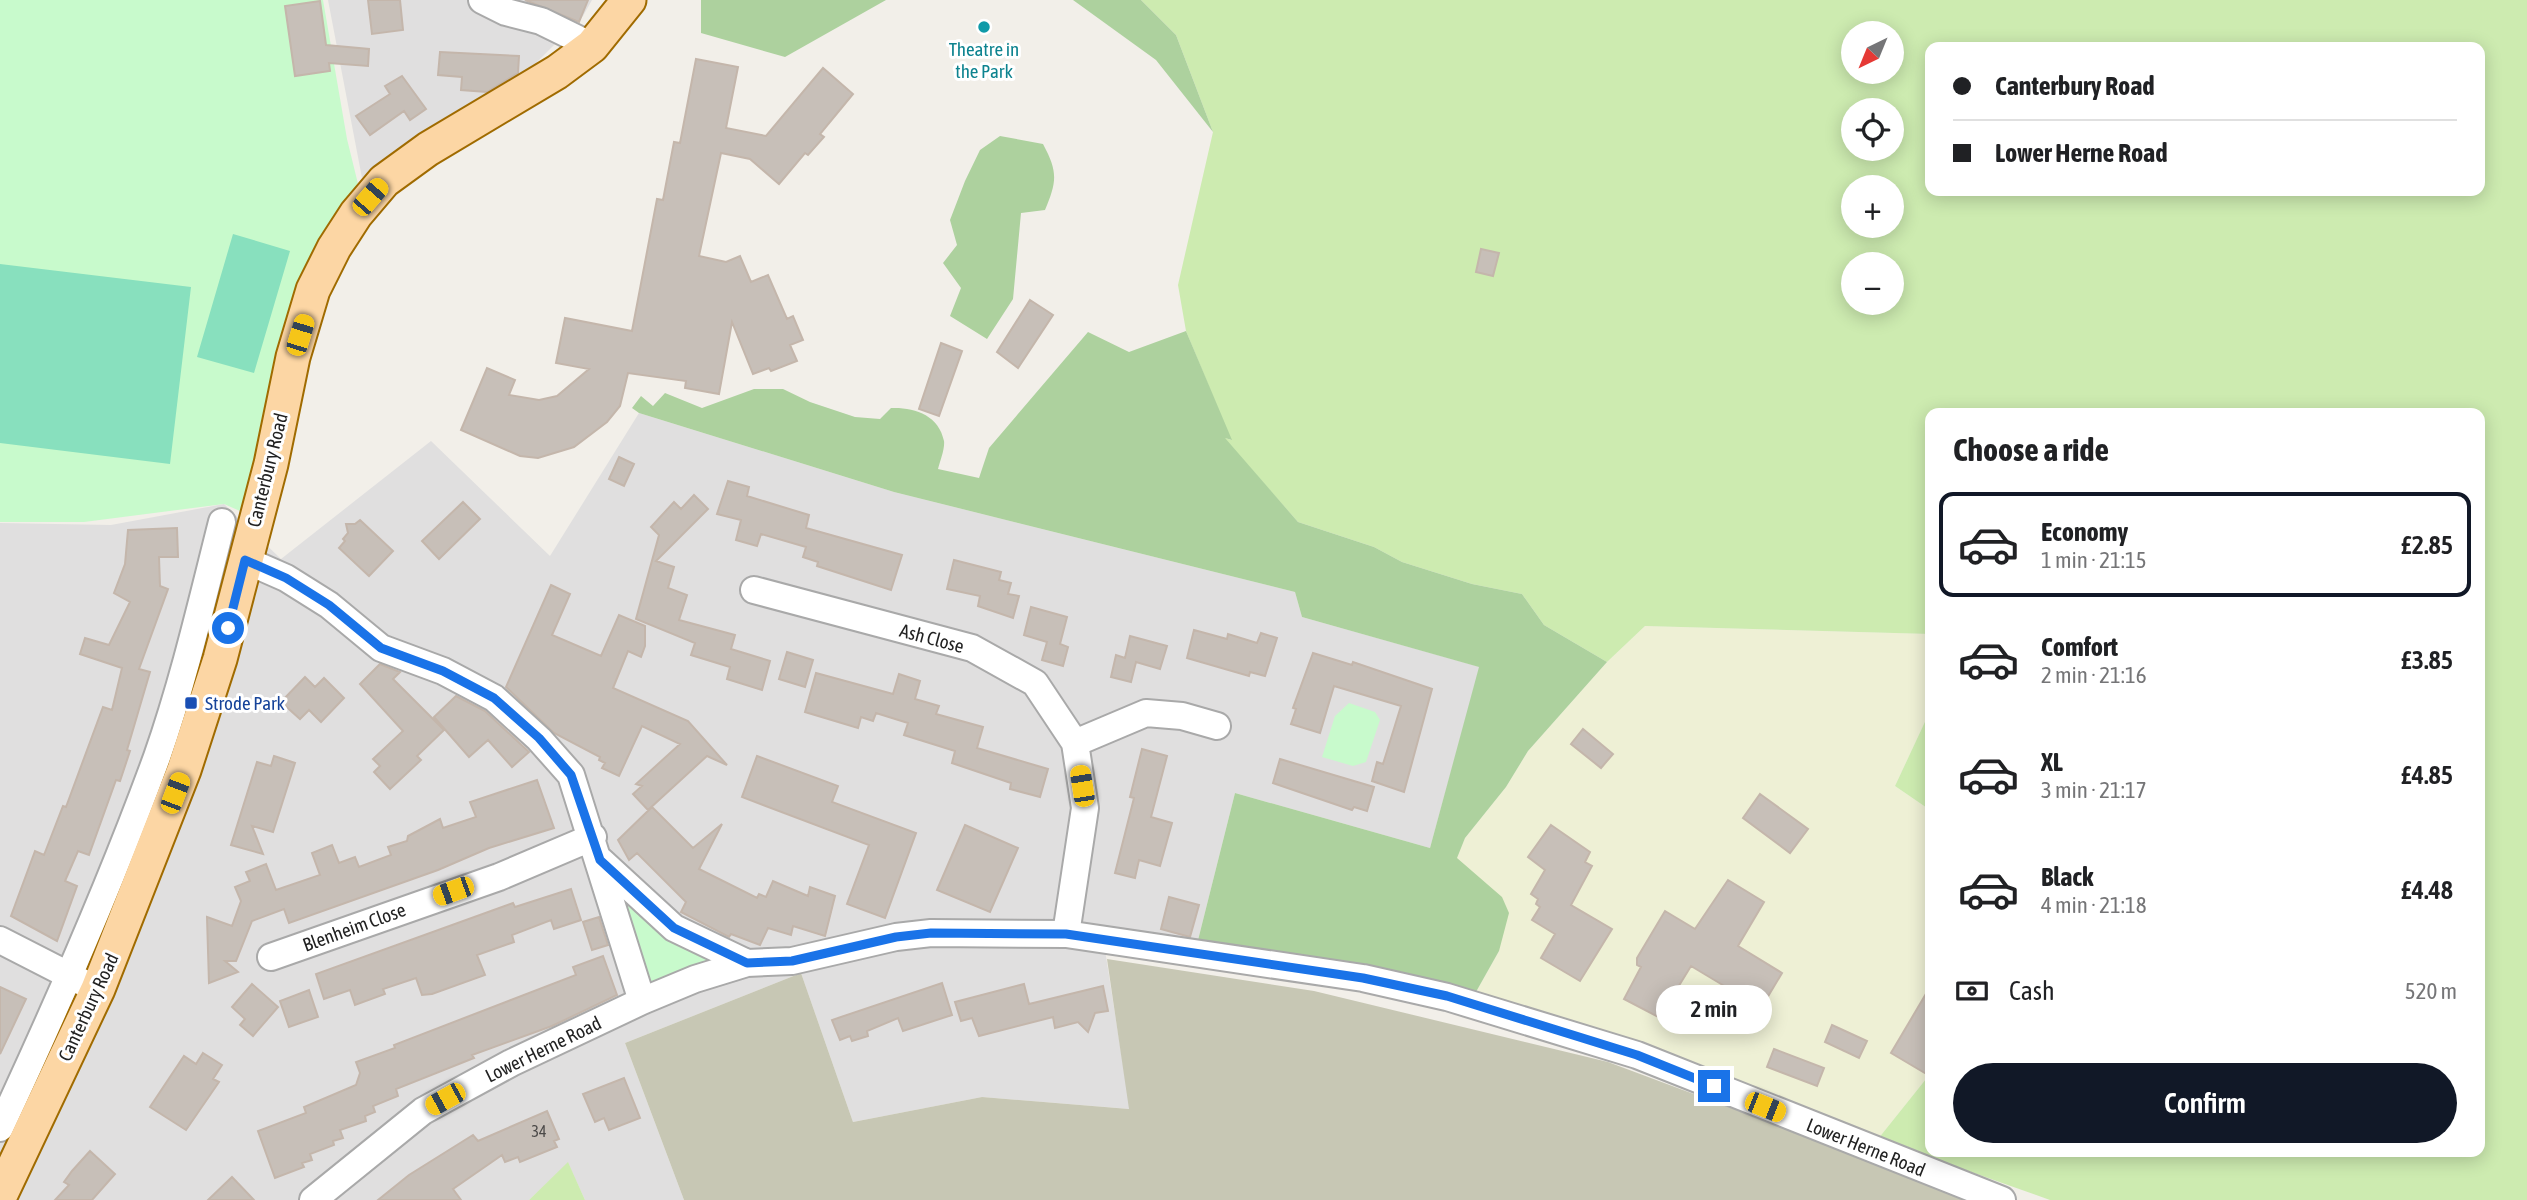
<!DOCTYPE html>
<meta charset="utf-8">
<style>
body{margin:0;font-family:"Asap Condensed",sans-serif;background:#f6f6f6;color:#202124;height:100vh;display:flex;flex-direction:column;font-size:26px;white-space:nowrap}
*{box-sizing:border-box;margin:0}
p{font-size:23px;color:#757577}
.icon{flex:none;width:38px;height:38px;fill:none;stroke:currentColor;stroke-width:2;stroke-linecap:round;stroke-linejoin:round}
.map{position:relative;flex:1;overflow:hidden}
.drawer{position:absolute;left:1925px;top:408px;width:560px;height:749px;display:flex;flex-direction:column;background:#fff;border-radius:14px;box-shadow:0 4px 18px #0003}
.drawer>*{flex:none}
.top-card{position:absolute;left:1925px;top:42px;width:560px;height:154px;border-radius:14px;box-shadow:0 4px 18px #0003;display:grid;align-content:center;height:154px;padding:0 28px;background:#fff}
.needle{width:46px;rotate:223deg}
.buttons{position:absolute;left:1841px;top:21px;display:grid;gap:14px}
.buttons a{display:grid;place-items:center;width:63px;height:63px;border-radius:50%;background:#fff;box-shadow:0 4px 18px #0003;font-size:35px}
.end{position:absolute;width:32px;height:32px;margin:-16px;border:9px solid #1a73e8;background:#fff;box-shadow:0 0 0 4px #fff}
.from{border-radius:50%}
.bubble{position:absolute;height:49px;border-radius:24px;background:#fff;box-shadow:0 4px 18px #0003;font-size:23px;font-weight:600;line-height:49px;text-align:center}
.car{position:absolute;width:21px;height:42px;margin:-21px -10px;border-radius:9px;box-shadow:0 0 5px 2px #0007;background:linear-gradient(#f5c518 24%,#345 0 40%,#f5c518 0 76%,#345 0 86%,#f5c518 0)}
.top-card b{display:flex;align-items:center;gap:24px;height:66px;font-size:26px}
.top-card b+b{border-top:2px solid #e0e0e0}
.top-card i{width:18px;height:18px;background:#202124}
ul{padding:0;list-style:none}
li{display:flex;align-items:center;gap:21px;height:105px;margin:0 14px 10px;padding:0 14px;border:4px solid transparent;border-radius:14px}
li div{flex:1}
li b{display:block;font-size:26px}
li em{font-style:normal;font-weight:600}
li.selected{border-color:#111827}
li>.icon{width:63px;height:63px;stroke-width:1.5}
h2{padding:0 28px;font-size:32px;line-height:84px}
.pay{display:flex;align-items:center;gap:18px;height:77px;padding:0 28px;font-size:26px}
.pay p{margin-inline-start:auto}
.cta{display:flex;gap:14px;margin-top:auto;padding:14px 28px}
.cta a{flex:1;height:80px;border-radius:42px;background:#111827;color:#fff;font-size:28px;font-weight:600;line-height:80px;text-align:center}
.map>svg:first-child{display:block}
.residential{fill:#e0dfdf}
.construction{fill:#c7c7b4}
.farmland{fill:#eef0d5}
.grass{fill:#cdebb0;fill-rule:evenodd}
.forest{fill:#add19e}
.park{fill:#c8facc}
.pitch{fill:#88e0be}
.building{fill:#c7bfb8;stroke:#c4b6ab;stroke-width:2}
.lines{fill:none;stroke-linecap:round;stroke-linejoin:round}
.minor-casing{stroke:#a9a9a9;stroke-width:30}
.major-casing{stroke:#a06b00;stroke-width:37}
.minor{stroke:#fff;stroke-width:26}
.major{stroke:#fcd6a4;stroke-width:33}
.route{stroke:#1a73e8;stroke-width:9}
.culture-dot{fill:#0f9aa8;stroke:#fff;stroke-width:2.5}
.transit-dot{fill:#1a4fb4;stroke:#fff;stroke-width:2.5}
.labels{text-anchor:middle;stroke-width:6;stroke-linejoin:round;paint-order:stroke}
.number-label{font-size:16px;fill:#4b4948}
.culture-label{font-size:19px;fill:#0d838f;stroke:#fff}
.street-label{font-size:19px;fill:#222;stroke:#fff}
.transit-label{font-size:19px;fill:#164399;stroke:#fff;text-anchor:start}
</style>
<div class="map">
<svg width="2527" height="1200" viewBox="0 0 2527 1200">
<rect width="100%" height="100%" fill="#f2efe9"/>
<path class="residential" d="M328 0H592L583 16 535 64 362 178Z
M639 413 894 492 1295 592 1302 617 1480 667 1430 848 1235 793 1192 964 1105 950 1130 1109 982 1097 853 1122 801 973 625 1043 684 1200H585L568 1163 529 1200H0V523L111 525 224 504 281 559 431 441 550 556Z"/>
<path class="construction" d="M1107 959 1314 991 1608 1062 1978 1200H684L625 1043 801 973 853 1122 982 1097 1129 1109Z"/>
<path class="farmland" d="M1645 626 1930 634V711L1895 786 1930 810V1074L1878 1139 1472 999 1499 951 1456 858 1465 838 1506 787 1528 751 1607 662Z"/>
<path class="grass" d="M1141 0H2527V1200H2050L1878 1139 1930 1074V1152H2480V413H1930V634L1645 626 1607 662 1544 625 1522 594 1472 584 1402 562 1374 547 1298 522 1223 437 1231 440 1186 331 1178 285 1213 132 1176 35ZM1853 33H1892V72H1853ZM1930 47H2480V191H1930ZM1853 110H1892V149H1853ZM1853 187H1892V226H1853ZM1853 264H1892V303H1853Z
M1930 711V810L1895 786Z
M568 1162 585 1200H529Z"/>
<path class="forest" d="M701 0H886L785 57 701 33Z
M1073 0H1141L1176 35 1213 132 1156 60Z
M1000 136 1043 144C1058 172 1057 181 1045 210L1021 213 1013 299 987 339 950 316 961 288 943 263 957 245 950 220 965 181 980 150Z
M1186 331 1232 440 1225 438 1298 522 1374 547 1402 562 1472 584 1522 594 1544 625 1607 662 1528 751 1506 787 1465 838 1457 858 1502 897 1509 913 1499 951 1472 999 1192 964 1235 793 1430 848 1479 667 1302 617 1295 592 894 492 639 413 632 408 641 396 653 406 665 393 702 408 754 389H783L810 402 855 417 880 419 891 408C914 407 939 415 944 441 945 449 940 461 938 469L979 478 989 448 1088 332 1129 352Z"/>
<path class="park" d="M0 0H323L347 139 359 188 334 248 256 518 224 504 84 522H0Z
M1349 703 1375 712 1380 720 1366 762 1353 766 1322 757 1335 716Z
M600 860 674 928 747 963 642 1001Z"/>
<path class="pitch" d="M233 234 290 251 254 373 197 357Z
M0 264 191 287 170 464 0 443Z"/>
<path class="building" d="M368 0H400L403 30 372 34Z
M525 0H588L579 22Z
M320 1 326 45 369 49 368 66 329 63 330 71 295 76 285 6Z
M440 52 519 56 518 73 487 92 461 90 462 77 438 75Z
M696 59 738 67 726 128 766 136 823 68 853 94 820 134 824 137 808 155 805 153 779 184 750 159 721 153 699 256 726 262 740 256 751 282 768 275 787 319 793 316 803 340 790 345 797 361 771 371 769 368 753 374 732 322 719 394 685 388 686 381 628 373 620 406 607 422 574 447 538 458 520 456 461 430 487 368 515 380 509 395 539 400 557 396 589 369 556 363 565 318 632 331 657 199 663 200 674 142 680 143Z
M402 76 426 109 410 120 404 111 370 135 356 116 390 94 385 86Z
M1481 249 1499 253 1493 276 1476 272Z
M1030 300 1053 315 1018 368 997 352Z
M941 343 962 351 939 416 919 409Z
M619 457 634 464 624 486 609 479Z
M728 481 749 487 747 496 809 515 806 528 902 555 891 590 817 566 818 562 803 557 806 547 761 534 757 546 736 540 741 520 717 514Z
M694 495 708 509 656 561 674 567 668 588 687 595 679 620 735 635 731 649 770 661 762 690 727 679 730 667 691 655 695 643 636 619 659 535 651 527 674 502 681 509Z
M463 502 480 519 439 559 422 541Z
M360 520 393 551 369 576 339 548 345 541 343 539 348 533 346 524H355Z
M177 528 178 557H159L160 586 168 589 139 669 150 672 127 750 130 751 120 781 116 780 89 855 78 851 65 881 77 886 57 941 11 916 35 851 44 855 63 806 66 807 103 707 112 710 122 668 80 654 85 638 109 645 130 602 114 593 125 564 128 530Z
M954 560 1001 572 999 580 1011 583 1008 594 1019 596 1013 618 978 606 980 596 947 589Z
M551 585 570 594 552 635 601 656 619 615 645 626V646L641 657 628 651 613 688 688 721 727 765 707 756 648 810 633 794 642 786 636 784 680 744 642 726 619 776 602 768 605 763 599 760 600 757 554 733 506 687Z
M1031 607 1067 617 1060 644 1068 647 1063 666 1042 660 1047 642 1024 635Z
M1194 630 1227 639 1228 634 1257 643 1261 633 1277 638 1265 676 1250 672 1249 676 1187 658Z
M1130 636 1167 646 1160 669 1136 662 1131 682 1111 677 1116 655 1125 658Z
M787 652 813 660 805 687 779 679Z
M1313 653 1352 665 1353 662 1432 689 1404 792 1372 781 1377 762 1383 764 1401 706 1334 686 1320 733 1291 724 1296 709 1293 708Z
M380 664 400 672 393 679 444 730 417 756 421 760 390 789 374 772 380 766 373 759 403 731 360 684Z
M816 673 893 694 899 674 920 681 915 699 939 706 936 714 983 727 977 748 1048 769 1040 797 1010 789 1011 783 952 763 955 751 904 735 908 723 876 713 873 721 861 717 858 728 805 712Z
M305 677 315 687 324 678 344 698 321 722 309 710 300 719 281 702Z
M456 696 485 711 529 752 512 767 488 740 469 757 434 717Z
M1583 729 1613 754 1601 768 1571 744Z
M1142 749 1167 756 1151 817 1172 823 1160 866 1139 860 1135 878 1115 873 1134 798 1130 797Z
M274 756 295 763 273 832 252 826 263 854 231 845 257 762 271 766Z
M757 756 838 786 832 802 916 833 885 918 847 904 869 845 742 797Z
M1280 759 1374 787 1367 811 1354 807 1352 810 1273 783Z
M537 780 554 828 489 848 438 870 289 923 284 909 252 921 236 961H225L238 972 209 983 207 917 232 926 241 901 235 887 250 881 246 872 266 864 276 890 320 875 312 853 332 845 339 863 355 857 359 867 391 855 388 847 407 841 408 836 440 819 443 828 476 817 470 802Z
M1760 794 1808 829 1790 853 1743 818Z
M652 807 693 848 722 824 699 869 757 898 759 894 766 897 773 881 808 896 810 887 835 896 825 936 793 926 791 935 768 928 760 945 731 934 729 937 681 912 686 902 637 853 629 860 618 840Z
M965 825 1018 848 990 912 937 890Z
M1551 825 1590 852 1585 862 1592 866 1571 905 1612 929 1580 981 1541 958 1555 934 1532 920 1540 907 1536 904 1538 899 1531 894 1545 870 1528 857Z
M1728 880 1764 902 1738 946 1782 973 1748 1030 1728 1019 1741 996 1691 966 1672 997 1677 999 1666 1021 1624 999 1641 967 1637 965V958L1665 911 1695 929Z
M571 889 581 920 554 929 551 920 512 935 514 942 477 955 485 975 432 994 422 995 416 978 383 989 385 994 355 1005 350 990 324 999 316 974 513 903 515 907Z
M1169 897 1199 905 1190 937 1161 929Z
M599 917 608 945 592 950 583 922Z
M603 956 617 995 552 1026 472 1055 474 1058 396 1089 398 1096 373 1106 375 1112 365 1116 366 1121 340 1130 343 1138 333 1141 334 1145 310 1154 312 1160 302 1163 304 1167 275 1178 258 1131 306 1113 304 1107 356 1085 360 1073 356 1062 395 1048 394 1045 576 975 573 967Z
M942 983 952 1015 903 1031 898 1018 867 1031 868 1036 852 1041 850 1036 840 1040 832 1020Z
M252 984 278 1007 253 1036 240 1025 245 1019 232 1007Z
M1024 984 1029 1004 1103 986 1108 1011 1095 1013 1088 1032 1078 1022 1055 1028 1053 1017 979 1036 972 1018 961 1021 955 1002Z
M0 987 26 999 0 1054Z
M1930 987V1076L1891 1053Z
M309 990 318 1017 289 1027 280 1001Z
M1832 1025 1867 1041 1859 1058 1825 1042Z
M1774 1049 1824 1068 1817 1086 1767 1067Z
M203 1053 222 1065 213 1079 219 1082 186 1130 150 1107 184 1056 196 1064Z
M624 1078 640 1118 609 1130 604 1118 595 1122 583 1094Z
M547 1111 559 1139 554 1141 557 1147 520 1162 518 1157 505 1162 502 1155 453 1189 461 1200H378L409 1175 473 1135 478 1141Z
M90 1151 115 1174 92 1200H55L69 1185 64 1182 72 1171Z
M232 1177 254 1200H208Z"/>
<g class="lines">
<defs>
<path id="minor" d="M482 0 506 12 541 21 592 46
M245 560 286 578 329 605 381 648 443 671 494 698 539 739 571 775 642 1001
M754 590 972 648 1035 683 1075 743 1085 808 1066 934
M1075 743 1146 713 1182 716 1217 726
M600 860 674 928 747 963 792 961 896 937 931 933 1066 934 1363 978 1447 997 1637 1055 2002 1200
M0 940 84 983
M271 957 499 877 593 837
M0 1128C57 1006 111 883 157 757 184 680 202 601 222 522
M313 1200 423 1111 511 1063 642 1001 695 979 747 963"/>
<path id="major" d="M0 1196 98 989 184 770 220 659 271 464 293 357 313 290 334 248 356 214 384 181 428 149 557 72 592 46 629 0"/>
</defs>
<use href="#minor" class="minor-casing"/>
<use href="#major" class="major-casing"/>
<use href="#minor" class="minor"/>
<use href="#major" class="major"/>
</g>
<g class="lines">
<path class="route" d="M228 628 245 560 286 578 329 605 381 648 443 671 494 698 539 738 571 775 600 860 674 928 747 963 792 961 896 937 931 933 1066 934 1363 978 1447 996 1637 1055 1714 1086"/>
</g>
<circle class="culture-dot" cx="984" cy="27" r="7"/>
<rect class="transit-dot" x="184" y="696" width="14" height="14" rx="3.5"/>
<g class="labels">
<g class="number-label">
<text x="539" y="1137">34</text>
</g>
<g class="culture-label">
<text x="984" y="56">Theatre in<tspan x="984" dy="22">the Park</tspan></text>
</g>
<g class="street-label">
<text transform="translate(267 470) rotate(-76)" y="7">Canterbury Road</text>
<text transform="translate(932 638) rotate(15)" y="7">Ash Close</text>
<text transform="translate(354 927) rotate(-20)" y="7">Blenheim Close</text>
<text transform="translate(88 1007) rotate(-65)" y="7">Canterbury Road</text>
<text transform="translate(543 1049) rotate(-26)" y="7">Lower Herne Road</text>
<text transform="translate(1866 1147) rotate(22)" y="7">Lower Herne Road</text>
</g>
<g class="transit-label">
<text x="205" y="710">Strode Park</text>
</g>
</g>
</svg>
<div class="buttons">
<a><svg class="needle" viewBox="-14 -14 28 28"><path d="M0-13l5 13h-10z" fill="#e53935"/><path d="M0 13l5-13h-10z" fill="#757577"/></svg></a>
<a><svg class="icon" aria-label="locate" viewBox="0 0 24 24"><circle cx="12" cy="12" r="6"/><path d="M12 2v4M12 18v4M2 12h4M18 12h4"/></svg></a>
<a>+</a>
<a>−</a>
</div>
<i class="end from" style="left:228px;top:628px"></i>
<i class="end" style="left:1714px;top:1086px"></i>
<div class="bubble" style="left:1656px;top:985px;width:116px">2 min</div>
<i class="car" style="left:370px;top:197px;rotate:41deg"></i>
<i class="car" style="left:300px;top:335px;rotate:17deg"></i>
<i class="car" style="left:1082px;top:786px;rotate:351deg"></i>
<i class="car" style="left:175px;top:793px;rotate:21deg"></i>
<i class="car" style="left:453px;top:891px;rotate:250deg"></i>
<i class="car" style="left:445px;top:1099px;rotate:241deg"></i>
<i class="car" style="left:1765px;top:1107px;rotate:112deg"></i>
<div class="top-card">
<b><i class="from"></i>Canterbury Road</b>
<b><i></i>Lower Herne Road</b>
</div>
<section class="drawer">
<h2>Choose a ride</h2>
<ul>
<li class="selected"><svg class="icon" aria-label="car" viewBox="0 0 24 24"><path d="M5 17H2v-5l4-1 3-4h7l3 4 3 1v5h-3M9 17h6M6 11h13"/><circle cx="7" cy="17" r="2"/><circle cx="17" cy="17" r="2"/></svg><div><b>Economy</b><p>1 min · 21:15</p></div><em>£2.85</em></li>
<li><svg class="icon" aria-label="car" viewBox="0 0 24 24"><path d="M5 17H2v-5l4-1 3-4h7l3 4 3 1v5h-3M9 17h6M6 11h13"/><circle cx="7" cy="17" r="2"/><circle cx="17" cy="17" r="2"/></svg><div><b>Comfort</b><p>2 min · 21:16</p></div><em>£3.85</em></li>
<li><svg class="icon" aria-label="car" viewBox="0 0 24 24"><path d="M5 17H2v-5l4-1 3-4h7l3 4 3 1v5h-3M9 17h6M6 11h13"/><circle cx="7" cy="17" r="2"/><circle cx="17" cy="17" r="2"/></svg><div><b>XL</b><p>3 min · 21:17</p></div><em>£4.85</em></li>
<li><svg class="icon" aria-label="car" viewBox="0 0 24 24"><path d="M5 17H2v-5l4-1 3-4h7l3 4 3 1v5h-3M9 17h6M6 11h13"/><circle cx="7" cy="17" r="2"/><circle cx="17" cy="17" r="2"/></svg><div><b>Black</b><p>4 min · 21:18</p></div><em>£4.48</em></li>
</ul>
<div class="pay"><svg class="icon" aria-label="cash" viewBox="0 0 24 24"><path d="M3 7h18v10H3z"/><circle cx="12" cy="12" r="2"/></svg>Cash<p>520 m</p></div>
<div class="cta"><a>Confirm</a></div>
</section>
</div>
